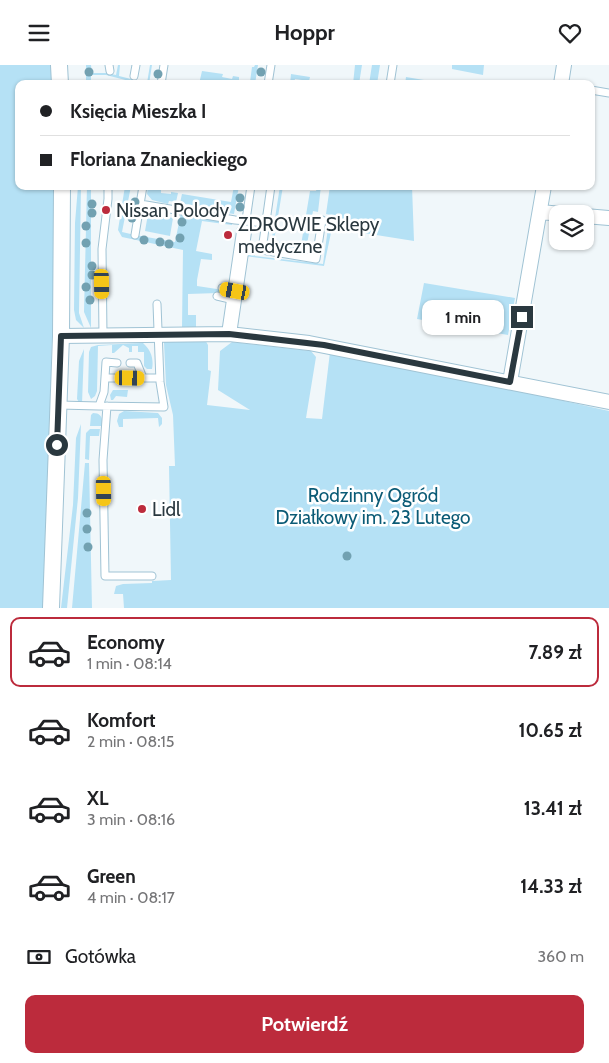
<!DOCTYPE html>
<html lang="pl">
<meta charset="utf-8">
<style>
body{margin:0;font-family:Cabin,sans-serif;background:#f6f6f6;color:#202124;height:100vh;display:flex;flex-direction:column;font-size:19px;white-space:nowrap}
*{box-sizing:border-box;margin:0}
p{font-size:16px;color:#757577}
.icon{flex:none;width:28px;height:28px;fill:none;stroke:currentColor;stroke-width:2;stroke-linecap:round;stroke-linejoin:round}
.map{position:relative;height:543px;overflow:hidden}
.details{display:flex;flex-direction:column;background:#fff;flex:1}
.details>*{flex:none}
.hud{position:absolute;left:15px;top:15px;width:580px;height:110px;border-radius:10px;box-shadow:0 1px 4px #0004;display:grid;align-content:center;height:110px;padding:0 25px;background:#fff}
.buttons{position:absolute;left:549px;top:140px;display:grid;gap:10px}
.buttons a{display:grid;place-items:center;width:45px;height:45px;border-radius:10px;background:#fff;box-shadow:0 1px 4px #0004;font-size:25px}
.end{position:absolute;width:22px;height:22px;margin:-11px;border:6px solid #2a383f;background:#fff;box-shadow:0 0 0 2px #fff}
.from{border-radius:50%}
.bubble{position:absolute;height:35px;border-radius:10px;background:#fff;box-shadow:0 1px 4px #0004;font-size:16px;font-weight:700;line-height:35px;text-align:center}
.car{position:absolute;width:15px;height:30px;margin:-15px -8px;border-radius:6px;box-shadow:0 0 4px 1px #0007;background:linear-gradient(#f5c518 24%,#345 0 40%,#f5c518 0 76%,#345 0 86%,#f5c518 0)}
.hud b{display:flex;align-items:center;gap:18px;height:48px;font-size:19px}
.hud b+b{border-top:1px solid #e0e0e0}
.hud i{width:12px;height:12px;background:#202124}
ul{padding:9px 0 0;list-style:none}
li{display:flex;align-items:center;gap:15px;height:70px;margin:0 10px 8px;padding:0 15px;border:2px solid transparent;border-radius:10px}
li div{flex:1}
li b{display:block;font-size:19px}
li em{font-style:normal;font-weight:700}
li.selected{border-color:#bc2b3c}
li>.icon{width:45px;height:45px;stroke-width:1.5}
.pay{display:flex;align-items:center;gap:12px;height:55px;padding:0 25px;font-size:19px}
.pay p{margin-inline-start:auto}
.action{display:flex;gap:10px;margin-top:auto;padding:10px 25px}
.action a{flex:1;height:58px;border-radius:10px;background:#bc2b3c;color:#fff;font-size:20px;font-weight:700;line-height:58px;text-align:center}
header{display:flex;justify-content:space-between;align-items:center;height:65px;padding:0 25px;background:#fff;font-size:22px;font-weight:700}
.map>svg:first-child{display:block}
.green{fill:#b5e1f5}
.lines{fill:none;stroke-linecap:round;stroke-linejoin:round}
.service-casing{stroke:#a0c3d4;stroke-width:9}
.minor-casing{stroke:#a0c3d4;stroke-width:16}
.tertiary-casing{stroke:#a0c3d4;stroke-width:18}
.service{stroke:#fff;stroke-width:7}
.minor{stroke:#fff;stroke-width:14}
.tertiary{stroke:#fff;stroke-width:16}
.tree{fill:#72a1b1}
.route{stroke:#2a383f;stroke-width:6}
.poi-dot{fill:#bc2b3c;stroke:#fff;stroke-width:2}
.labels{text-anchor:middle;stroke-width:5;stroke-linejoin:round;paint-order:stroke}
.poi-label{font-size:19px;fill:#2a383f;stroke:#fff;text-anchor:start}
.park-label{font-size:19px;fill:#0b5b76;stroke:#fff}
</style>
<header><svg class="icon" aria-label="menu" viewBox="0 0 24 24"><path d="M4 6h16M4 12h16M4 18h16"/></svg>Hoppr<svg class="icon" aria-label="heart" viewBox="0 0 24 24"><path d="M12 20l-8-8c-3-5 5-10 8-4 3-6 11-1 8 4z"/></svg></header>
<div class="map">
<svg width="609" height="543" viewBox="0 0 609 543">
<rect width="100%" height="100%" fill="#f0f7fa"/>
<path class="green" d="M0 0H53L54 19H19V121H56L45 543H0Z
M86 0H91L92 8H107L116 10 118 0H120L119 11 147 18 150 0H152L149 19H141L106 10H91V19H86Z
M255 0H258L255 19H199L202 6 223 9 222 12 232 14 233 11 239 12V15L250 17 252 2H254Z
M355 0H362L359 19H353Z
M372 0H380L377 19H369Z
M452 0H484L483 10 452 4Z
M291 9 310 12 309 16 295 14 294 19H290Z
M406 12 430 16V19H405Z
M78 121H81L79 248 84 263 76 255 74 245 75 158Z
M87 121H91V263L84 247Z
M125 121H131L122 167 135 170 175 177 181 148 232 156V160L202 156 196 186 212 189V195L201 194 197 215V221L230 226 229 230 218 228 188 229V250H196V263H182L183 185 122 172 118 165Z
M148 121H161V128L171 129V127L178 128 176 137 169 136 168 139 152 135 147 129Z
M234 121H239L234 149 207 145V143L180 138 182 129 231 137Z
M280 121H283L274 176 301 180 310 126H316L317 121H321L318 147 313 146 306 185 271 179Z
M330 121H412L414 176 332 163 324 201 245 191 246 184 255 185V191L323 199 328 163H331V150L326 149Z
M148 149 173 153 170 171 145 166Z
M424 218 515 233 508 270 417 254Z
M204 273 208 280V305L211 306 207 340 250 345 218 325 220 286 232 277 311 286 316 292 306 353 322 354 330 287 515 325 609 346V543H124L123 529H114L116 521 123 519 152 518V516L171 515 169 401H175L173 350 166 320 164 278V277Z
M143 278C151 285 154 294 152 304H147L144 301V287H138V281H132V287H129V283L123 280 114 288H112V280L98 281 97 326 95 331 91 334 88 327 89 287 91 282 98 280Z
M84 284 82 339H80L77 334 79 296Z
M113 325H128L127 332 116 331 113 335H111L110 330Z
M124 346 158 348 162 353V359L159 362 158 353 123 354V362H119L117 356 119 349Z
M93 348C102 348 103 354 101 361H90L91 350Z
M81 359 78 433 67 543H61L73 440 76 373Z
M90 364H100L99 371H90L89 395 85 394 86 368Z
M85 398H89L92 543H72Z"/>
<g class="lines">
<defs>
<path id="service" d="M109 0 110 6
M134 11 136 0
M161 19 164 0
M268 19 271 0
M390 19 393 0
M591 25 609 28
M271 121 262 185 316 194 322 155
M140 139 235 155 265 158
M246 155 251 121
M135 170 143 121
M222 223 235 225
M217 231 234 235
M103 270 102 184 108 134V121
M130 298H137L143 313H159
M105 313H116
M130 313H143
M59 340 99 341 104 327 106 297 117 298
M99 341 164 342 160 317 157 239
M107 341 103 395 105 511H152"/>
<path id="minor" d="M561 19 564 0
M540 147 562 149
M585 151 609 153
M229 269 244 167
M61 271 229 269 309 278 609 337
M510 317 544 121"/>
<path id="tertiary" d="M59 0 60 19
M51 543 61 271 62 121"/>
</defs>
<use href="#service" class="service-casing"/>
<use href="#minor" class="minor-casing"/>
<use href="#tertiary" class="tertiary-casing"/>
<use href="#service" class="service"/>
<use href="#minor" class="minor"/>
<use href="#tertiary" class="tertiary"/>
</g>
<g class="tree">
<circle cx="89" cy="7" r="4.5"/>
<circle cx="261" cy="7" r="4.5"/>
<circle cx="158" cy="9" r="4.5"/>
<circle cx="240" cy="133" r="4.5"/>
<circle cx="135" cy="137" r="4.5"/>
<circle cx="92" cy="139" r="4.5"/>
<circle cx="240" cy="142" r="4.5"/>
<circle cx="92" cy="148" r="4.5"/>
<circle cx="132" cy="153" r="4.5"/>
<circle cx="182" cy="157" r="4.5"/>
<circle cx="86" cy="161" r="4.5"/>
<circle cx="180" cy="173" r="4.5"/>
<circle cx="144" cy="175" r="4.5"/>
<circle cx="160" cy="177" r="4.5"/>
<circle cx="86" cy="178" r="4.5"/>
<circle cx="169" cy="179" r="4.5"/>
<circle cx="92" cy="201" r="4.5"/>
<circle cx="92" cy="210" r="4.5"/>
<circle cx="86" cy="222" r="4.5"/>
<circle cx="90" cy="235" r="4.5"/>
<circle cx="87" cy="448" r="4.5"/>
<circle cx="87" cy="464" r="4.5"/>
<circle cx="88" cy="482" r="4.5"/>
<circle cx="347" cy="491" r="4.5"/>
</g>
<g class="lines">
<path class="route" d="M57 380 61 271 229 269 324 280 510 317 522 252"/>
</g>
<g class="poi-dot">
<circle cx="106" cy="145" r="5"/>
<circle cx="228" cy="170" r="5"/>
<circle cx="142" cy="444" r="5"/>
</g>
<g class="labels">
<g class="poi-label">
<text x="116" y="152">Nissan Polody</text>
<text x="238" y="166">ZDROWIE Sklepy<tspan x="238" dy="22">medyczne</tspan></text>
<text x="152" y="451">Lidl</text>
</g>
<g class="park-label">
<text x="373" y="437">Rodzinny Ogród<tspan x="373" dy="22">Działkowy im. 23 Lutego</tspan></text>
</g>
</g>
</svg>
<div class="buttons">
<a><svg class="icon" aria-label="layers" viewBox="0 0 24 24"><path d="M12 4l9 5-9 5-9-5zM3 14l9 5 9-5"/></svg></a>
</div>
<i class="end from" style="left:57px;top:380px"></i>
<i class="end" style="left:522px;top:252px"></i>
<div class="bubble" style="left:422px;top:235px;width:82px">1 min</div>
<i class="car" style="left:102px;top:219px;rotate:179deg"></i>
<i class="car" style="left:235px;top:226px;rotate:280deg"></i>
<i class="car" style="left:130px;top:313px;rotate:91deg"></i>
<i class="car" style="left:104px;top:426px;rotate:179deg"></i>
<div class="hud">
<b><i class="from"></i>Księcia Mieszka I</b>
<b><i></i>Floriana Znanieckiego</b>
</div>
</div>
<section class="details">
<ul>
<li class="selected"><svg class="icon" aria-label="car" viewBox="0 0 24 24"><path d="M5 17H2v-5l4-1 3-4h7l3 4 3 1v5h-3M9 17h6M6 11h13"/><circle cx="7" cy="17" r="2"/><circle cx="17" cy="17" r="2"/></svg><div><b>Economy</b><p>1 min · 08:14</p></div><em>7.89 zł</em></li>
<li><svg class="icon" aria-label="car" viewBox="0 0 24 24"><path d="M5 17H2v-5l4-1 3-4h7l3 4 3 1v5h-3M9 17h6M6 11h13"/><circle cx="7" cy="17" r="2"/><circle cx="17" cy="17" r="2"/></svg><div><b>Komfort</b><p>2 min · 08:15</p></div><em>10.65 zł</em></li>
<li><svg class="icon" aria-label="car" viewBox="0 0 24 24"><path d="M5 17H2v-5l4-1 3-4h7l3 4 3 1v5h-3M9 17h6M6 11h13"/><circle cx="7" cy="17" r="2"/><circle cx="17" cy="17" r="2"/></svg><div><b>XL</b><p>3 min · 08:16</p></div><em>13.41 zł</em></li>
<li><svg class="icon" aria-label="car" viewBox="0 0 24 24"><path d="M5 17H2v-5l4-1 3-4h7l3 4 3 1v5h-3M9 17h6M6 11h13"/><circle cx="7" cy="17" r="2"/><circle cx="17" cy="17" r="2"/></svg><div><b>Green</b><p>4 min · 08:17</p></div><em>14.33 zł</em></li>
</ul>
<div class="pay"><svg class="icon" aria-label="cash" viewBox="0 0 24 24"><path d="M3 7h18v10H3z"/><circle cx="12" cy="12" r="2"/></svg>Gotówka<p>360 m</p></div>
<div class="action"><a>Potwierdź</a></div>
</section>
